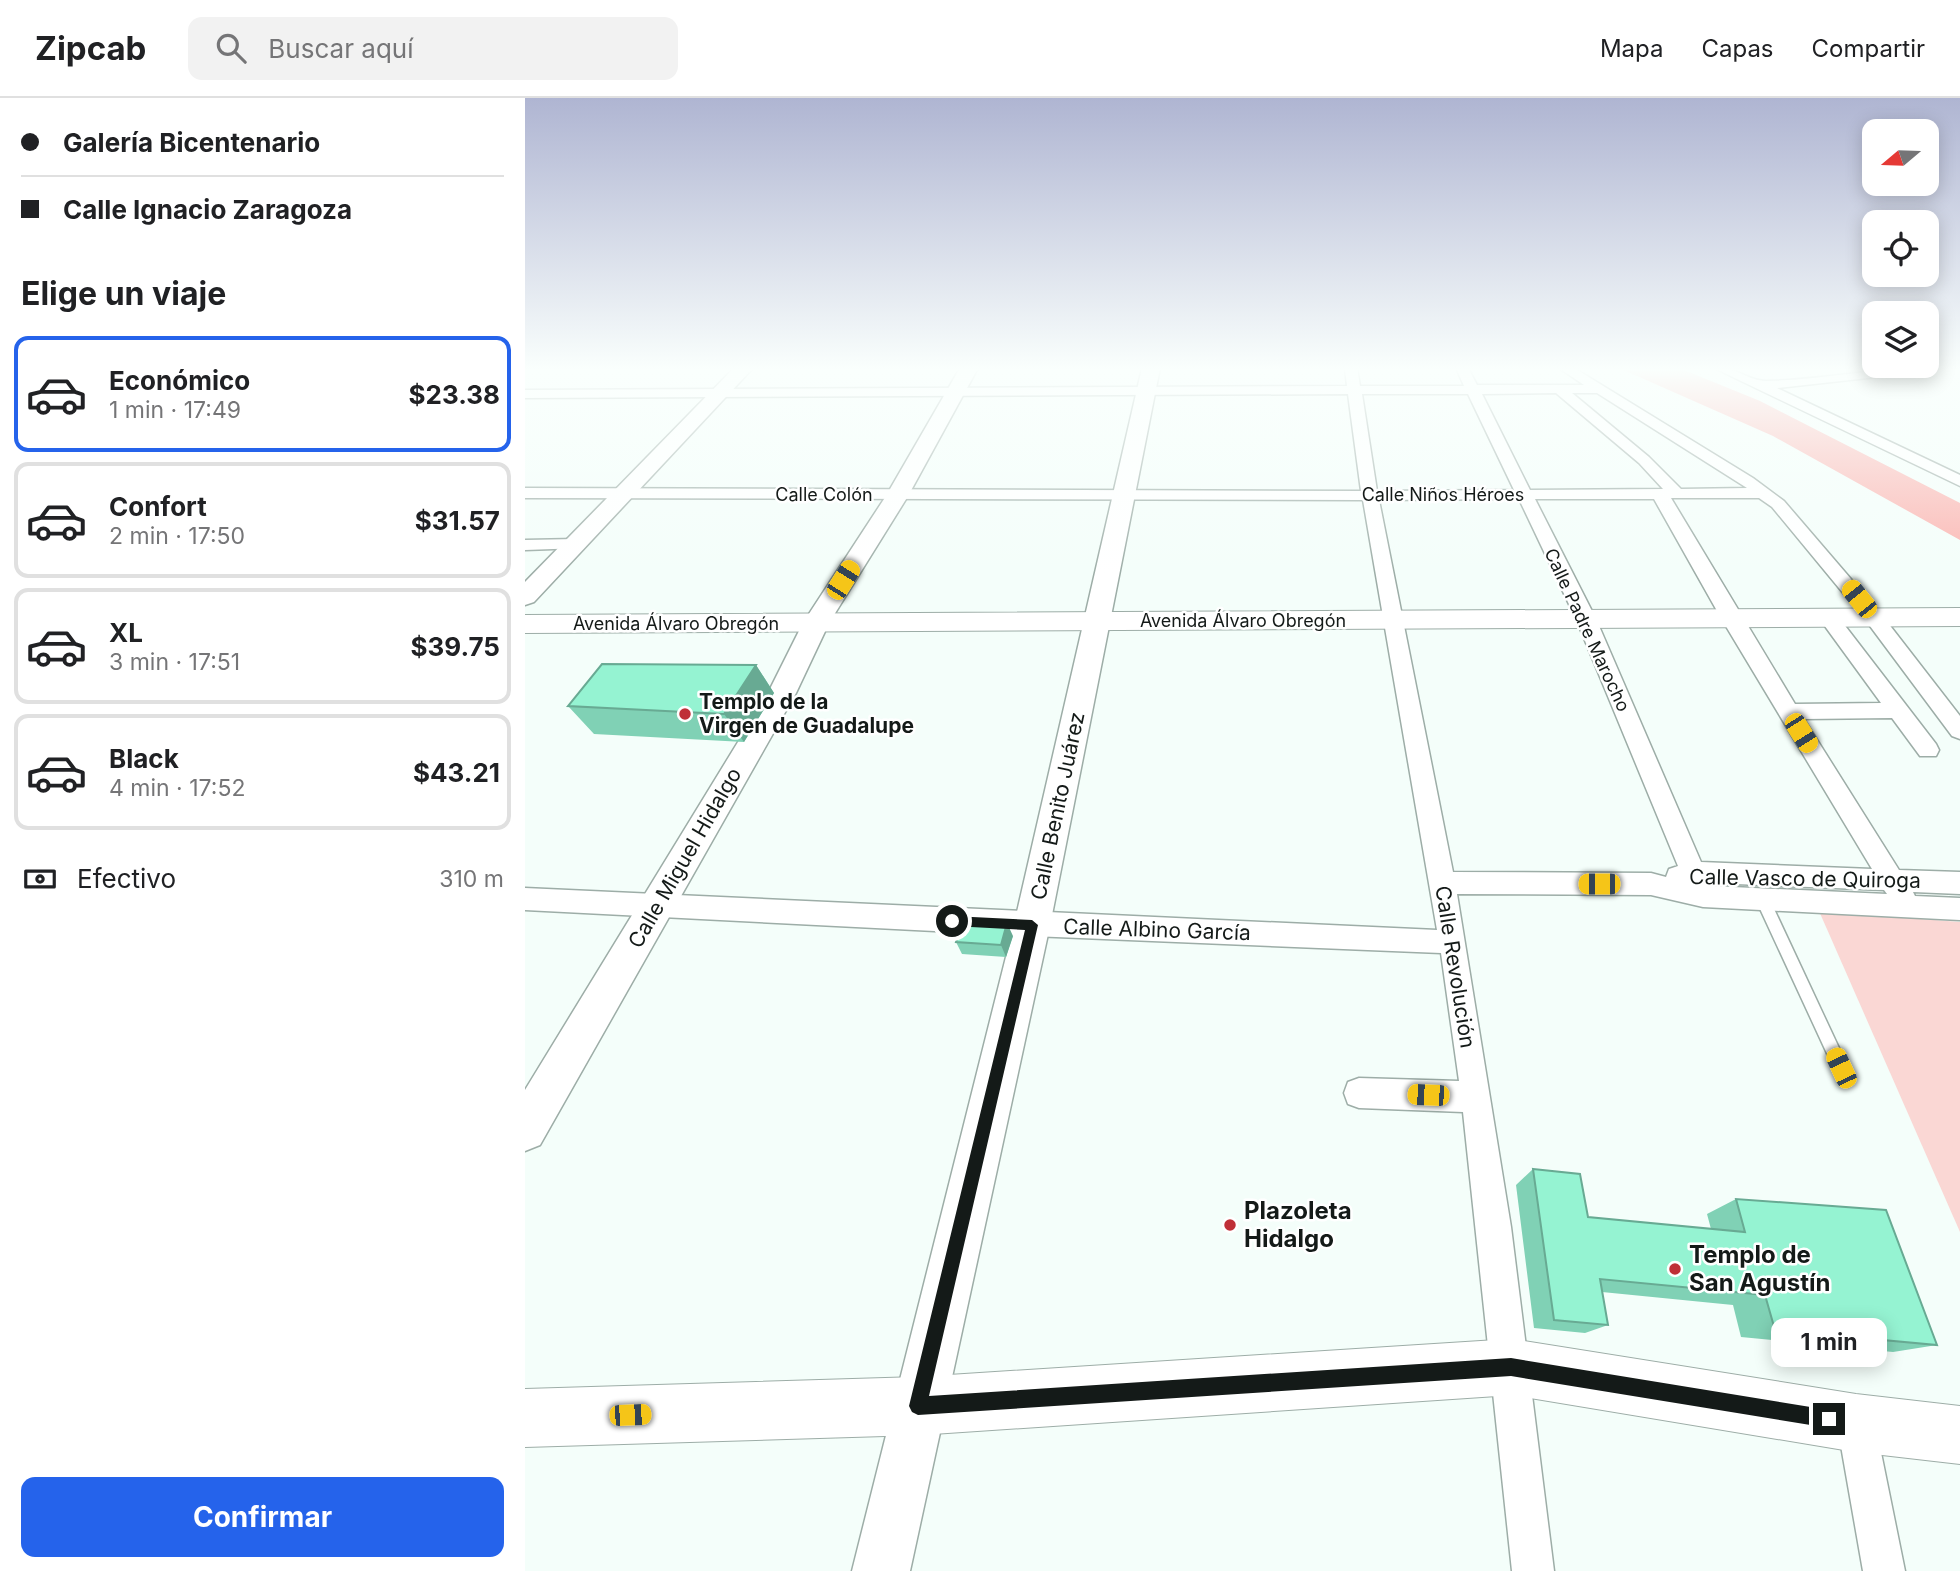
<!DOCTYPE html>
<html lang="es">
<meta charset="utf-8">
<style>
body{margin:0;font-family:Inter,sans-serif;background:#f2f2f2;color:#202124;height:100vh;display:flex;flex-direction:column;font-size:26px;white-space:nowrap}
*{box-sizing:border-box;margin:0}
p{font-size:23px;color:#757577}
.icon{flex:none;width:38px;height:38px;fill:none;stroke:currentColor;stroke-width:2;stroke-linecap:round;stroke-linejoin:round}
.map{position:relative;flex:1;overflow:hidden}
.drawer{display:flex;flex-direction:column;background:#fff;width:525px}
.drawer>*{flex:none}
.hud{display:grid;align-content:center;height:154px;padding:0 21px;background:#fff}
.needle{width:46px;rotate:251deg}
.buttons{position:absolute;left:1337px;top:21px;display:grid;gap:14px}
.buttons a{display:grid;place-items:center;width:77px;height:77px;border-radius:14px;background:#fff;box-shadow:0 4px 18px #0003;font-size:35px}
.end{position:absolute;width:32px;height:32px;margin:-16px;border:9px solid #141a18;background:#fff;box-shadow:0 0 0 4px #fff}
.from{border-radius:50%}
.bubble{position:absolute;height:49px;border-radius:14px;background:#fff;box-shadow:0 4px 18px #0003;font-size:23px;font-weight:700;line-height:49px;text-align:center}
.car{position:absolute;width:21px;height:42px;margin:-21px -10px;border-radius:9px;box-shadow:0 0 5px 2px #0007;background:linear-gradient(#f5c518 24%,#345 0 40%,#f5c518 0 76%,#345 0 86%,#f5c518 0)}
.hud b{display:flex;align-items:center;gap:24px;height:66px;font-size:26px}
.hud b+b{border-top:2px solid #e0e0e0}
.hud i{width:18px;height:18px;background:#202124}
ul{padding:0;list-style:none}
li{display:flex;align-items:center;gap:21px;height:116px;margin:0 14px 10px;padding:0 7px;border:4px solid #e0e0e0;border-radius:14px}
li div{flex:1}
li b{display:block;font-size:26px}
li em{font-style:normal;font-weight:700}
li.active{border-color:#2563eb}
li>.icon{width:63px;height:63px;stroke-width:1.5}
h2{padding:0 21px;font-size:32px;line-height:84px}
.pay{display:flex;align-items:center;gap:18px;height:77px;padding:0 21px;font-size:26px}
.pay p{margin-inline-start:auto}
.primary-button{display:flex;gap:14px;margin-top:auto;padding:14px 21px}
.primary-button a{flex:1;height:80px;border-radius:14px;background:#2563eb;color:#fff;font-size:28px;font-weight:700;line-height:80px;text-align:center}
header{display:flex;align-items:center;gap:42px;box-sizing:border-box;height:98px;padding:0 35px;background:#fff;border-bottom:2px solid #e0e0e0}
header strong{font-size:33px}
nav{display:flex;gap:38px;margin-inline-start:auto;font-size:24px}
.search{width:490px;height:63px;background:#f2f2f2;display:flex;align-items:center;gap:18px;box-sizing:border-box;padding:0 24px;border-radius:14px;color:#757577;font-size:26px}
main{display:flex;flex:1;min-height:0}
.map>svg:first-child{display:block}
.green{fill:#fad7d4}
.water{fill:#fbb6b2}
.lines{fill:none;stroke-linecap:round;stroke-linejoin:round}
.lane-casing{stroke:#9dada7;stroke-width:3}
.street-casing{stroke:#9dada7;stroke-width:3}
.secondary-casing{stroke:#9dada7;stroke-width:3}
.primary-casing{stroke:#9dada7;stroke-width:2}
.lane{fill:#fff;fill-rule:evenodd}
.street{fill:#fff;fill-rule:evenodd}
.secondary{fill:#fff;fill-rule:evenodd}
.primary{fill:#fff;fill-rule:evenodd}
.wall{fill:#80d1b5}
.shaded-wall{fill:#68aa93}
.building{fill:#95f3d2;stroke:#68aa93;stroke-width:2}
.route{fill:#141a18}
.poi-dot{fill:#bf2f37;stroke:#fff;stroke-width:2.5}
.labels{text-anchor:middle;stroke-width:5;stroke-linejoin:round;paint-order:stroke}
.far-street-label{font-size:18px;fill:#141a18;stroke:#fff}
.poi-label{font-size:21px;font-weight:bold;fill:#141a18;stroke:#fff;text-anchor:start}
.street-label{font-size:21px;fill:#141a18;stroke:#fff}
.near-poi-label{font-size:24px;font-weight:bold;fill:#141a18;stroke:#fff;text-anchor:start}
</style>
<header>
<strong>Zipcab</strong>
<div class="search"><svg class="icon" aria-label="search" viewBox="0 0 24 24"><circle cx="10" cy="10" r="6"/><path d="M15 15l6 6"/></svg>Buscar aquí</div>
<nav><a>Mapa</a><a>Capas</a><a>Compartir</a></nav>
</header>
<main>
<section class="drawer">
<div class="hud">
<b><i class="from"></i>Galería Bicentenario</b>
<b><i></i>Calle Ignacio Zaragoza</b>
</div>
<h2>Elige un viaje</h2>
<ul>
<li class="active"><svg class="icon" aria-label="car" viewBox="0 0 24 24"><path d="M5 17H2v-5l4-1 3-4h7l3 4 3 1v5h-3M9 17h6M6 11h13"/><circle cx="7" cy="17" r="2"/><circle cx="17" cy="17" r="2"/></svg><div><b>Económico</b><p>1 min · 17:49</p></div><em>$23.38</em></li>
<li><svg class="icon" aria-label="car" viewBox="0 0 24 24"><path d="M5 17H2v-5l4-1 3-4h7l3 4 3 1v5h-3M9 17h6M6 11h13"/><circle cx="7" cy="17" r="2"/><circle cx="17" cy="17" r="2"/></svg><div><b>Confort</b><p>2 min · 17:50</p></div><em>$31.57</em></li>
<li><svg class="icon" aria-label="car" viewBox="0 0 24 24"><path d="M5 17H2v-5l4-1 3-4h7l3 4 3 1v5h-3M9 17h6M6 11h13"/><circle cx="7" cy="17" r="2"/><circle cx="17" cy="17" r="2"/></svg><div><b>XL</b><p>3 min · 17:51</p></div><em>$39.75</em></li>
<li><svg class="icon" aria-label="car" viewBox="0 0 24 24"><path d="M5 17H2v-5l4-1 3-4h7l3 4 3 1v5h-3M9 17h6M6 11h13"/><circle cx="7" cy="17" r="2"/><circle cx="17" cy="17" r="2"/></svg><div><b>Black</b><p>4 min · 17:52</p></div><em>$43.21</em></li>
</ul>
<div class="pay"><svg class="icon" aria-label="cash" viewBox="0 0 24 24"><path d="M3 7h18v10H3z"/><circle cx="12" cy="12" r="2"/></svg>Efectivo<p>310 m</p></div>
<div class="primary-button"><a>Confirmar</a></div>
</section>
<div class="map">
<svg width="1435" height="1473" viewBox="0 0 1435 1473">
<rect width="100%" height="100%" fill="#f4fefa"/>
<path class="green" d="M1294 813 1435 824V1134Z"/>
<path class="water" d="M1094 270H1154L1235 303 1435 405V442L1248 338Z"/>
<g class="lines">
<defs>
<path id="lane" d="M1238 797 1243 798 1321 965 1324 970 1321 975 1316 977 1311 975 1231 802 1233 798Z"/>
<path id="street" d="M820 270H832L835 288H939L931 270H943L952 287H1059L1034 270H1049L1228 380 1259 403 1356 516 1435 618V641L1427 638 1342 524 1247 409 1234 400H1146L1270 606 1356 605 1294 520 1297 516H1311L1411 646 1414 652 1411 658H1395L1367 620 1279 621 1374 772 1435 774V796L1388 794 1390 798 1435 800V822L1178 809 1126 797 932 796 986 1129 1029 1473H987L938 1014 834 1010 823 1006 819 995 823 984 834 980 934 983 916 855 507 838 0 812V790L912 832 838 402 0 400V390L836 393 823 296 0 300V292L822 288ZM1031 295 1114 365 1138 391 1005 392 957 296ZM1047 295H1072L1222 390 1156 391 1124 359ZM837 296H943L989 392 852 393ZM994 401 1051 521 1153 768 1144 771 1141 779 1126 775 928 774 854 402ZM1010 401H1129L1196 520 1347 771 1176 764 1071 521ZM1185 785 1359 792 1362 796 1186 788Z
M1189 270C1210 268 1223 283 1241 283 1295 282 1349 270 1403 270L1397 274 1252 290 1435 377V388Z
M51 441 60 446 57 450 0 452V442Z
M1331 1306 1345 1311 1350 1325 1380 1473H1338L1312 1325 1317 1311Z"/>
<path id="secondary" d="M209 270H228L9 504 0 507V484Z
M435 270H453L383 398 304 525 271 595 15 1047 0 1053V992L243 595 278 525 361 398Z
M617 270H635L525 827 385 1473H327L489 827Z"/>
<path id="primary" d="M1435 510V528L0 535V517Z
M987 1241 1331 1296 1435 1308V1366L1331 1354 987 1297 393 1337 0 1349V1291L393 1279Z"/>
</defs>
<use href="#lane" class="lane-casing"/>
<use href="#street" class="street-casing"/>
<use href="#secondary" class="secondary-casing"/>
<use href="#primary" class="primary-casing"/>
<use href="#lane" class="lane"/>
<use href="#street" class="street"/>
<use href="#secondary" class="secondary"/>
<use href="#primary" class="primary"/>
</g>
<path class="wall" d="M231 567 249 595 219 644 69 636 43 608Z
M488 838 481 859 437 856 431 844Z
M1008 1071 1063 1119 1186 1131 1182 1116 1211 1101 1412 1247 1368 1254 1216 1239 1208 1207 1077 1194 1083 1227 1060 1235 1009 1230 991 1087Z"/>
<path class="shaded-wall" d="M231 567 249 595 219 644 199 616Z
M482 825 488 838 481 859 476 847Z"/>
<path class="building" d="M77 566 231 567 199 616 43 608Z
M438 824 482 825 476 847 431 844Z
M1008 1071 1055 1076 1063 1119 1220 1134 1211 1101 1361 1112 1412 1247 1250 1232 1240 1197 1075 1181 1083 1227 1029 1222Z"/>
<linearGradient id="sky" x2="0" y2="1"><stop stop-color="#afb5d2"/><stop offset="0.57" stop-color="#fafffd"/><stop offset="1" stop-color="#fafffd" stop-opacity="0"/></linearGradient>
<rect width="1435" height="476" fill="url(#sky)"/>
<path class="route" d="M427 818 507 822 513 827 404 1298 986 1260 1304 1312 1311 1315 1313 1321 1311 1327 1304 1330 986 1278 393 1317 387 1314 384 1308 500 832 427 828 420 823Z"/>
<g class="poi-dot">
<circle cx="160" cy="616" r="7"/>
<circle cx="705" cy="1127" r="7"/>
<circle cx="1150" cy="1171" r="7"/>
</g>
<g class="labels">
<g class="far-street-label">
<text x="299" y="403">Calle Colón</text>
<text x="918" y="403">Calle Niños Héroes</text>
<text x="718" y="529">Avenida Álvaro Obregón</text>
<text x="151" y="532">Avenida Álvaro Obregón</text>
<text transform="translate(1062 532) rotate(65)" y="6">Calle Padre Marocho</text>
</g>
<g class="poi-label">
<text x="174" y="611">Templo de la<tspan x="174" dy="24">Virgen de Guadalupe</tspan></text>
</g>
<g class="street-label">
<text transform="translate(533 708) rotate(-78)" y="7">Calle Benito Juárez</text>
<text transform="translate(160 760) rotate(-60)" y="7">Calle Miguel Hidalgo</text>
<text transform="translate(1280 781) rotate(1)" y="7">Calle Vasco de Quiroga</text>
<text transform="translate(632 832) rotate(2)" y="7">Calle Albino García</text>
<text transform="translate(930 869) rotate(81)" y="7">Calle Revolución</text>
</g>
<g class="near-poi-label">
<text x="719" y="1121">Plazoleta<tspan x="719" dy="28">Hidalgo</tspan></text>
<text x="1164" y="1165">Templo de<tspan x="1164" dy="28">San Agustín</tspan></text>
</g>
</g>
</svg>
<div class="buttons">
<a><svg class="needle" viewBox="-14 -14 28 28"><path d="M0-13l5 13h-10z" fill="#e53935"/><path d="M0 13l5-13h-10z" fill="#757577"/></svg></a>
<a><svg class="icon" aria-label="locate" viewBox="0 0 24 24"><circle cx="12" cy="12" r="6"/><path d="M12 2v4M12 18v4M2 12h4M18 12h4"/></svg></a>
<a><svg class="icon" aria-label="layers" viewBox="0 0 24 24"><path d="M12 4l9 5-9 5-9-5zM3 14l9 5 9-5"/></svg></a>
</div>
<i class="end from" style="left:427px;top:823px"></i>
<i class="end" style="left:1304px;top:1321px"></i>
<div class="bubble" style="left:1246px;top:1220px;width:116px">1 min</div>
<i class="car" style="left:318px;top:482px;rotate:32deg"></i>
<i class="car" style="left:1334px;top:501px;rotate:321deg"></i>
<i class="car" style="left:1276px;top:635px;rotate:148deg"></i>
<i class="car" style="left:1074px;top:786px;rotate:270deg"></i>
<i class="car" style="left:1316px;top:970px;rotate:335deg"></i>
<i class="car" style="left:903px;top:997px;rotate:272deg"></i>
<i class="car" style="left:105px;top:1317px;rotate:88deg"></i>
</div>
</main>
